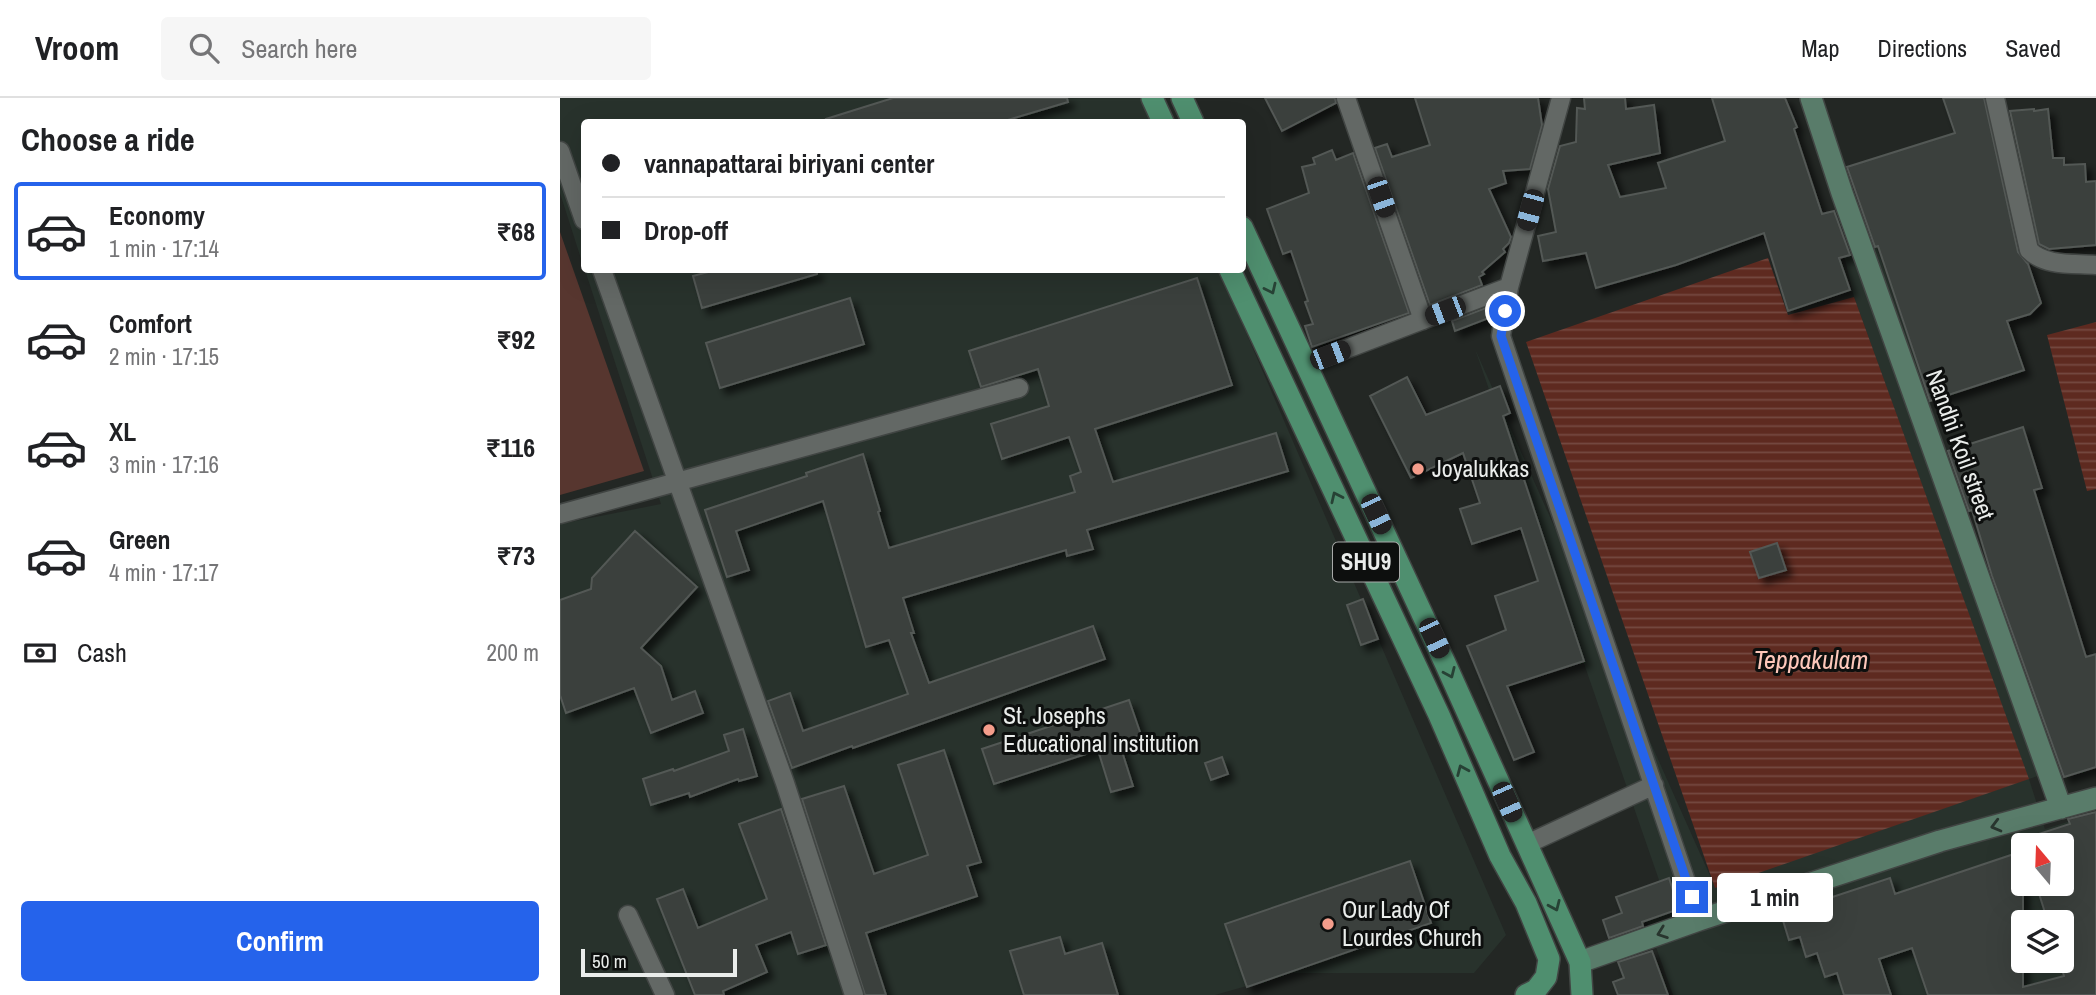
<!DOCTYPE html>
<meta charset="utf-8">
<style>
body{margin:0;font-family:"Archivo Narrow",sans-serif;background:#f6f6f6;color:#202124;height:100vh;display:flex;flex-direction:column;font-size:26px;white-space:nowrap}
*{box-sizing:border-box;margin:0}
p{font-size:23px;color:#757577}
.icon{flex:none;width:38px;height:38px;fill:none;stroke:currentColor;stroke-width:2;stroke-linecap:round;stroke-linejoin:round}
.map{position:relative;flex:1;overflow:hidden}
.side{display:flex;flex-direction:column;background:#fff;width:560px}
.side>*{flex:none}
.hud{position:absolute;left:21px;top:21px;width:665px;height:154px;border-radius:7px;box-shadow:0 7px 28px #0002;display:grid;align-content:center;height:154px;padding:0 21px;background:#fff}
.needle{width:46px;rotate:341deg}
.tools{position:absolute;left:1451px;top:735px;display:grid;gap:14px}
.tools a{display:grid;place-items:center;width:63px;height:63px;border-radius:7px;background:#fff;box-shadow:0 7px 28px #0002;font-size:35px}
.scale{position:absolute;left:21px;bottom:18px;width:156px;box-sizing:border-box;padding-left:7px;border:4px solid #eaedeb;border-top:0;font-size:19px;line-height:24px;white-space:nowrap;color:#eaedeb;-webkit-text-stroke:5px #0d0f0e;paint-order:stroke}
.end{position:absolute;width:32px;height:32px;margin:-16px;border:9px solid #2563eb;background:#fff;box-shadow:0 0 0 4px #fff}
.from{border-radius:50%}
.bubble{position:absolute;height:49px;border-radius:7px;background:#fff;box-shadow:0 7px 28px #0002;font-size:23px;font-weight:800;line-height:49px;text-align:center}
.car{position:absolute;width:21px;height:42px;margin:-21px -10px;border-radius:9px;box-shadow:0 0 5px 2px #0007;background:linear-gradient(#222 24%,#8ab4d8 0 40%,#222 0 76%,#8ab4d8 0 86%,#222 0)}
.hud b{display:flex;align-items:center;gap:24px;height:66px;font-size:26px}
.hud b+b{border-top:2px solid #e0e0e0}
.hud i{width:18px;height:18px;background:#202124}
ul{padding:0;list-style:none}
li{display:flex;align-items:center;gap:21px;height:98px;margin:0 14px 10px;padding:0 7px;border:4px solid transparent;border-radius:7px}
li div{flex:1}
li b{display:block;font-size:26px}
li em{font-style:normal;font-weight:800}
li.on{border-color:#2563eb}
li>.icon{width:63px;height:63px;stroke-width:1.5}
h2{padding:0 21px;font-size:32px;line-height:84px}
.pay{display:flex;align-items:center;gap:18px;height:77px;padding:0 21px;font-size:26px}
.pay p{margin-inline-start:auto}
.primary-button{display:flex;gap:14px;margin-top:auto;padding:14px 21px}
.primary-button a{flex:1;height:80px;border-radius:7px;background:#2563eb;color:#fff;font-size:28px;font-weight:800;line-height:80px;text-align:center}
header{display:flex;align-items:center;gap:42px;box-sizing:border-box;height:98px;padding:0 35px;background:#fff;border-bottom:2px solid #e0e0e0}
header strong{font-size:33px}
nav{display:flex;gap:38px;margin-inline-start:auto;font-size:24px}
.search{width:490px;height:63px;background:#f6f6f6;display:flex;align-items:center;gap:18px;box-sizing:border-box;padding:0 24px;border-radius:7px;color:#757577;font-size:26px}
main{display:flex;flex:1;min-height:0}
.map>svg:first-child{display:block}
.built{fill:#28322c;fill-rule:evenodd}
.park{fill:#57362f}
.water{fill:url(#water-rules)}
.building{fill:#3a3f3c;stroke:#535855;stroke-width:2;filter:url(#shadow)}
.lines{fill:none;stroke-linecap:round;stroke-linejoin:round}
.street-casing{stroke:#414543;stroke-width:21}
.secondary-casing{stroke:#414543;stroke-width:24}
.primary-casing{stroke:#414543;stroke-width:24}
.street{stroke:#636865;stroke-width:18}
.secondary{stroke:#597c6a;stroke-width:21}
.primary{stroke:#4f8f6f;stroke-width:21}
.oneway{stroke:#274235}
.oneway2{stroke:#28352e}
.route{stroke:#2563eb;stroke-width:9}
.poi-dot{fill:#f49d8b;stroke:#0d0f0e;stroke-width:2.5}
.labels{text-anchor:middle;stroke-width:6;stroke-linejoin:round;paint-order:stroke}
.shield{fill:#0d0f0e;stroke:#a8aaa9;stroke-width:2}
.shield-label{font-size:23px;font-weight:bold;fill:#eaedeb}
.street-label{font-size:24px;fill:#eaedeb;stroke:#0d0f0e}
.poi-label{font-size:24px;fill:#eaedeb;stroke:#0d0f0e;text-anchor:start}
.water-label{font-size:26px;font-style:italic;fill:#fdc7ba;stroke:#0d0f0e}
</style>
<header>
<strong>Vroom</strong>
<div class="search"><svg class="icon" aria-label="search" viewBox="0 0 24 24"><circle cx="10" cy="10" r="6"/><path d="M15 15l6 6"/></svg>Search here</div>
<nav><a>Map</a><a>Directions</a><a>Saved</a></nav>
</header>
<main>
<section class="side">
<h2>Choose a ride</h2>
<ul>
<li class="on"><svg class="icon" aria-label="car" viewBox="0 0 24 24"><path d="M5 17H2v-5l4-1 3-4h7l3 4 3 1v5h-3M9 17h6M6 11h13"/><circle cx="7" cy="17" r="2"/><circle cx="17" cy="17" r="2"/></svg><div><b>Economy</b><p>1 min · 17:14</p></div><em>₹68</em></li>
<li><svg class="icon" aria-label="car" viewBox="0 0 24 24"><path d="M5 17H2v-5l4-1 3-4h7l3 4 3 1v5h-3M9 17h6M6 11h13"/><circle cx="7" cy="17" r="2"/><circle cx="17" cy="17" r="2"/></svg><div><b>Comfort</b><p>2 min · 17:15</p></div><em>₹92</em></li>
<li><svg class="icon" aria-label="car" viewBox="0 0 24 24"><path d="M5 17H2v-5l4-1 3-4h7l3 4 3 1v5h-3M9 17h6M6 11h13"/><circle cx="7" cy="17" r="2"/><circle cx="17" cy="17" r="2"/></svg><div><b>XL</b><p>3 min · 17:16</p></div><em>₹116</em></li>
<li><svg class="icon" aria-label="car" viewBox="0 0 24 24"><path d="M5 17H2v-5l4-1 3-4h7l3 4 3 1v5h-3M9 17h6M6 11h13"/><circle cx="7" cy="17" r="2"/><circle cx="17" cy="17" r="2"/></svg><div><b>Green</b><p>4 min · 17:17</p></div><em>₹73</em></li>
</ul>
<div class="pay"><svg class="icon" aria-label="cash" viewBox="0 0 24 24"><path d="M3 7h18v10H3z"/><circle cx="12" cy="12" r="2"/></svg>Cash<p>200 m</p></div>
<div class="primary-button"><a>Confirm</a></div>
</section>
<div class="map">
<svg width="1536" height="897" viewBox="0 0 1536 897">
<defs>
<pattern id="water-rules" width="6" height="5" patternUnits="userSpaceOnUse" patternTransform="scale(1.75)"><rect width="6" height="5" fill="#5e2a20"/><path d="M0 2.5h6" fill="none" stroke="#754941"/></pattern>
<filter id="shadow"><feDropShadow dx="6" dy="6" stdDeviation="3.5" flood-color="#0009"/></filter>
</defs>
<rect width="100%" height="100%" fill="#232724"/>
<path class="built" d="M0 0H585L595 24H24V170L0 95Z
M1303 110 1497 671 1469 681 1485 731 1536 715V897H1113L1085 818 1108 808 915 251 1155 789 1468 681 1294 199 1275 120ZM1463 747H1502V786H1463ZM1463 824H1502V863H1463Z
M25 172H659L946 837 914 875H732L655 897H0V426L101 406Z"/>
<path class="park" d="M0 134 84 373 0 397Z"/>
<path class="water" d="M1208 160 1228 217 1294 199 1469 681 1155 790 966 244Z
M1536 224V391L1527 393 1487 237Z"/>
<path class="building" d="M333 0H507L508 4 441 24H267L266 21Z
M705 0H775L776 5 722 33Z
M855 0H978L982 27 970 71 943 73 946 85 929 91 951 139 949 145 943 151 945 154 922 174 924 176 919 179 922 187 870 207 815 50 827 46 832 59 870 47Z
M1024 0H1065L1066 11 1094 7 1100 55 1048 67 1060 99 1106 90 1098 65 1165 43 1152 0H1225L1237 29 1234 31 1262 116 1274 113 1290 157 1279 160 1290 192 1228 213 1204 135 1116 167 1036 190 1026 155 983 163 978 138 996 134 988 91 1000 48 1016 44 1017 10 1025 11Z
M1383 0H1424L1458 154 1468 166 1481 205 1470 216 1447 223 1464 272 1370 303 1318 148 1315 149 1287 69 1395 35Z
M1474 11V13L1488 11 1493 60H1504V67L1525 66 1526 84 1536 83V147L1489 151 1479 146 1450 13Z
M772 52 776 62 793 55 849 215 752 249 745 228 753 226 745 204 748 203 731 153 723 156 707 111 749 95 742 69 755 66 753 60Z
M156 172H257V176L142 210 133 178Z
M637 180 672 287 535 331 553 384 716 335 728 373 527 432 533 451 507 458 506 452 343 500 354 535H351L369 585 533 528 545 561 293 650 292 648 232 670 208 603 230 595 243 633 348 596 329 542 306 549 263 403 176 433 189 472 167 479 145 412 247 378 246 375 303 356 320 413 318 414 329 450 515 394 510 378 521 374 509 339 442 361 431 326 489 308 478 271 421 289 409 253Z
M290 200 304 246 160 290 146 245Z
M931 208 933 215 928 217 929 220 895 233 892 223Z
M847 279 866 317 940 288 950 315 943 318 1024 563 947 588 974 654 954 662 907 548 946 532 935 498 978 483 961 430 912 446 900 411 920 405 903 355 851 380 810 298Z
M1463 329 1482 390 1474 392 1526 559 1536 556V669L1504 679 1432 478 1412 412 1409 413 1388 353Z
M75 433 137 489 81 550 101 568 112 602 135 593 143 615 91 635 74 590 6 615 0 597V502L31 491 32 480Z
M1217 445 1226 472 1199 480 1190 454Z
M803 501 818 541 801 547 787 507Z
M569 602 581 637 559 644 573 688 551 694 538 652 434 686 422 651Z
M183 631 197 678 179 683 178 681 130 699 129 695 91 707 83 681 113 671 114 673 169 653 164 637Z
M384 652 421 764 407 768 417 798 306 835 326 897H305L242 701 284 688 314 776 368 757 338 667Z
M662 659 668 676 651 682 645 665Z
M221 711 266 847 238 856 231 834 196 847 207 874 163 893 164 897H135L97 801 123 791 138 830 207 801 179 726Z
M1536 714V897H1368L1352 850 1319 861 1331 897H1284L1277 875 1265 879 1257 855 1246 859 1240 839 1229 842 1221 816 1330 780 1335 796 1463 753V889L1504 878 1502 871V824H1488L1476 786H1502V747H1454V744L1510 726 1508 721Z
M850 763 871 825 687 889 665 826Z
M1109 780 1119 811 1082 824 1083 828 1049 840 1043 822 1062 815 1056 799Z
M500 839 505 856 542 845 558 897H464L450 853Z
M1092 853 1108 897H1058L1053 884 1064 880 1058 864Z"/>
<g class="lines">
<defs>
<path id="street" d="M786 0 863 222
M1001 0 949 189 941 238 1139 822
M1435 0 1469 152C1485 169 1515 165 1536 167
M0 53 24 122
M42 172 225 685 294 897
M747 266 949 189
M0 416 459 290
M967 746 1094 687
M68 817 105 897"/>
<path id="secondary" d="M1251 0 1282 95 1501 710
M1020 864 1139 822 1380 743 1536 700"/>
<path id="primary" d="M592 0 603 24
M622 0 633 24
M682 129 885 565 1020 864 1022 897
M670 172 879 617 940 758 966 805 989 861 986 879 976 892 966 897"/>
</defs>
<use href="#street" class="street-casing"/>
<use href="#secondary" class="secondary-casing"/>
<use href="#primary" class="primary-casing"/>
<use href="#street" class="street"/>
<use href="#secondary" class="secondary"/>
<use href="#primary" class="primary"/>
</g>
<defs><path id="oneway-chevron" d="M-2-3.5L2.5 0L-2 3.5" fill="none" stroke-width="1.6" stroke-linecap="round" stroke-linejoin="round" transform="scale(1.75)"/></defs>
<g class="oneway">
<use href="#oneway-chevron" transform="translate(711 191) rotate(65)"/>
<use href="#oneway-chevron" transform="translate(776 399) rotate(-115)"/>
<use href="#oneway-chevron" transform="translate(890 575) rotate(66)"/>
<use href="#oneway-chevron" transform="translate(902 672) rotate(-113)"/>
<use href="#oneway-chevron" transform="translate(995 808) rotate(66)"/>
</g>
<g class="oneway2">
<use href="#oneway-chevron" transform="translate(1436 728) rotate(165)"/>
<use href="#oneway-chevron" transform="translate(1102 835) rotate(160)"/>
</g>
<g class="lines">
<path class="route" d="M945 213 941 238 1132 799"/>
</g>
<g class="poi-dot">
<circle cx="858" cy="371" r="7"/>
<circle cx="429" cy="632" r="7"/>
<circle cx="768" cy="826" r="7"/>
</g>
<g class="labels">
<rect class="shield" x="773" y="444.5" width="66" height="39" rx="5"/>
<g class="shield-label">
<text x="806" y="472">SHU9</text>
</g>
<g class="street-label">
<text transform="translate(1400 347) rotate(70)" y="8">Nandhi Koil street</text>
</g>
<g class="poi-label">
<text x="872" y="379">Joyalukkas</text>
<text x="443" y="626">St. Josephs<tspan x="443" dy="28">Educational institution</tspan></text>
<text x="782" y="820">Our Lady Of<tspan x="782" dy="28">Lourdes Church</tspan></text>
</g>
<g class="water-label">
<text x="1251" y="571">Teppakulam</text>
</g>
</g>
</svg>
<div class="tools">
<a><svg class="needle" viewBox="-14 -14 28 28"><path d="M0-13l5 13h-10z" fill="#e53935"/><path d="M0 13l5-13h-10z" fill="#757577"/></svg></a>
<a><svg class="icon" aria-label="layers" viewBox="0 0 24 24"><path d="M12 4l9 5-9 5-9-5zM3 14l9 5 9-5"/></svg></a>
</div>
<div class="scale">50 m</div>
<i class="end from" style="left:945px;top:213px"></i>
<i class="end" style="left:1132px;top:799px"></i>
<div class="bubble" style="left:1157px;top:775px;width:116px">1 min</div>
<i class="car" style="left:821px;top:99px;rotate:161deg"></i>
<i class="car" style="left:970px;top:112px;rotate:195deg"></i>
<i class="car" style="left:885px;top:213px;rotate:249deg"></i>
<i class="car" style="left:770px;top:257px;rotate:69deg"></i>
<i class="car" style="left:816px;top:416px;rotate:155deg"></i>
<i class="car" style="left:874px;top:540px;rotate:155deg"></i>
<i class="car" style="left:947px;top:704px;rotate:156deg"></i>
<div class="hud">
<b><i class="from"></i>vannapattarai biriyani center</b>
<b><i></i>Drop-off</b>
</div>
</div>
</main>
